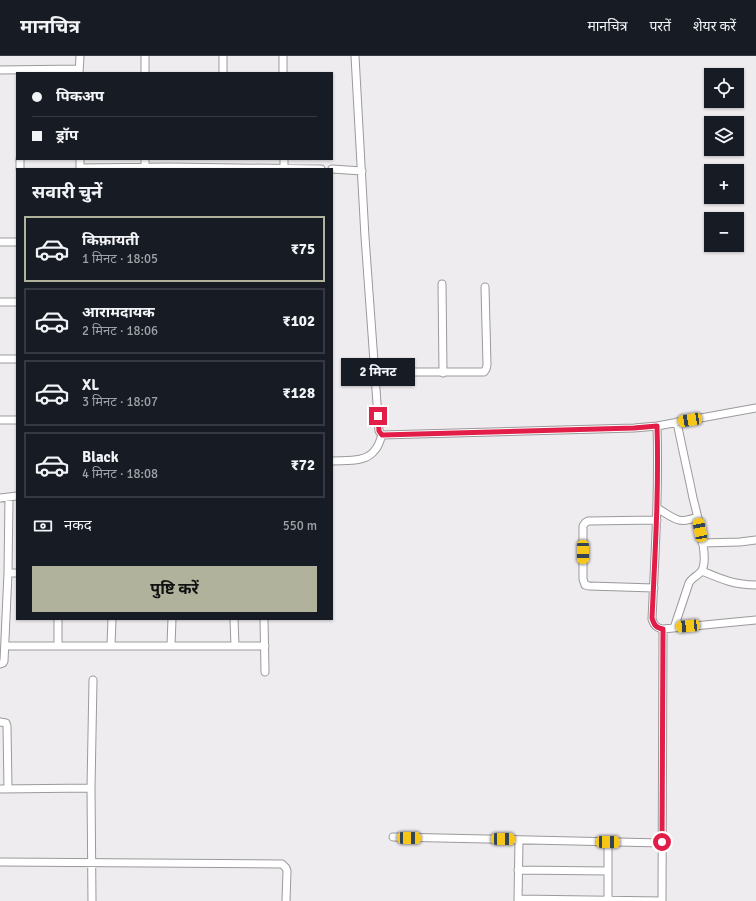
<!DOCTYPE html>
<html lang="hi">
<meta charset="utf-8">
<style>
body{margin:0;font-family:Signika,"Noto Sans Devanagari",sans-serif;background:#242831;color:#f1f3f6;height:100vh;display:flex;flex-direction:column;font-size:15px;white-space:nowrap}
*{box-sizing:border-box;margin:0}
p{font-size:13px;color:#9ea1a6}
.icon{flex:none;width:22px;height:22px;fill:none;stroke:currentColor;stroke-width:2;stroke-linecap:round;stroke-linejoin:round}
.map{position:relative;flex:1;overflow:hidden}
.drawer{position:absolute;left:16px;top:112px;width:317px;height:452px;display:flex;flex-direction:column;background:#171b24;border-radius:0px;box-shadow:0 1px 3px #0004}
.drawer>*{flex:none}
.top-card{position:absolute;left:16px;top:16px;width:317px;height:88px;border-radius:0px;box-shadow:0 1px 3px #0004;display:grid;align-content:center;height:88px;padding:0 16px;background:#171b24}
.buttons{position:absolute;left:704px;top:12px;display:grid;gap:8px}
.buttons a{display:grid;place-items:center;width:40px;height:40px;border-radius:0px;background:#171b24;box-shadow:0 1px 3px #0004;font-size:20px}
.end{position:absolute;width:18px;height:18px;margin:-9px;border:5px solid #e11d48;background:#fff;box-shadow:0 0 0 2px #fff}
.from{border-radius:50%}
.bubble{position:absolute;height:28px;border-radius:0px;background:#171b24;box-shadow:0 1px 3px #0004;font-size:13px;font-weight:700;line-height:28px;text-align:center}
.car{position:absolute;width:12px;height:24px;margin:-12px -6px;border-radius:5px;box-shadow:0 0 3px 1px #0007;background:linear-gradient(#f5c518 24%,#345 0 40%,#f5c518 0 76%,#345 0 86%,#f5c518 0)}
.top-card b{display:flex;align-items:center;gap:14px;height:38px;font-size:15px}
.top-card b+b{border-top:1px solid #363941}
.top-card i{width:10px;height:10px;background:#f1f3f6}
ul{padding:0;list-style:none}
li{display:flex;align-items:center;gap:12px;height:66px;margin:0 8px 6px;padding:0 8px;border:2px solid #363941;border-radius:0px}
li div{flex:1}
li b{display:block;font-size:15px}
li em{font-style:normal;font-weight:700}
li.selected{border-color:#b0b29c}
li>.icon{width:36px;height:36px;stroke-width:1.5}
h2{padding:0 16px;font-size:18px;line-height:48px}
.pay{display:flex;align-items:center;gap:10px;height:44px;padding:0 16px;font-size:15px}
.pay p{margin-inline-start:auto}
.button{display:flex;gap:8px;margin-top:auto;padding:8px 16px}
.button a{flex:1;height:46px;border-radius:0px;background:#b0b29c;color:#111;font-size:16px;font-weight:700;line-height:46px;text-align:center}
header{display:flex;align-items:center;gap:24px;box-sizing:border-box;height:56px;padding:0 20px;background:#171b24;border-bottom:1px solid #363941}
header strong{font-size:19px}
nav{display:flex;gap:22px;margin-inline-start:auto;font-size:14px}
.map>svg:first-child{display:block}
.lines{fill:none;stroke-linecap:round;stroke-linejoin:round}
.street-casing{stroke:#9b999c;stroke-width:9}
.street{stroke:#fff;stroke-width:7}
.route{stroke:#e11d48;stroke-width:5}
</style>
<header>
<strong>मानचित्र</strong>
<nav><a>मानचित्र</a><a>परतें</a><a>शेयर करें</a></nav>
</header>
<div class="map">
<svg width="756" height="845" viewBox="0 0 756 845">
<rect width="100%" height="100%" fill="#efecf0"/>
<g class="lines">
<defs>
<path id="street" d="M145 0V17
M283 0V17
M355 0 365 181 379 375 382 379
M0 14 79 13
M79 17 80 0
M223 17V0
M20 103V113
M80 103V113
M145 103V111
M284 103V113
M80 112 169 111 321 113
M332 113 362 115
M0 186H17
M442 228 443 317
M0 246H17
M0 303H17
M375 316H484L486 313 487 309 485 231
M0 364H17
M657 370C659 434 655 498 652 563 654 569 656 572 663 573L756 564
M382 379 634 372 657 370 756 352
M332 405C346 404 366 407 375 394 379 390 380 384 382 379
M0 442 17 440
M657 452C674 462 678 469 697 461
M702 487 740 486 756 484
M702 515C721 523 734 529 756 529
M8 517H17
M654 532 589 530 585 529 583 523V470L585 467 588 465 657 464
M234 563 235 590
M264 563 265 616
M674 572 689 527C692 521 701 519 703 512 708 498 697 458 693 442 688 417 682 392 677 366
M111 589 112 563
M171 589 172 563
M5 590H265
M58 590V563
M0 608 3 607 4 605 8 517 9 441
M0 666 6 667 7 670 8 733
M0 733 91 732
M393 781 662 787
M0 806 282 808 286 812 287 815 286 845
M518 814 608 815
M518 843 662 845
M92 845 91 732 93 624
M518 845 519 784
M608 845V786
M662 845 663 573"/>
</defs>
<use href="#street" class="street-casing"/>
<use href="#street" class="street"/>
</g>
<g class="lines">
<path class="route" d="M378 360 379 375 382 379 634 372 657 370C659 434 655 498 652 562 654 569 656 572 663 573L662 786"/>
</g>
</svg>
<div class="buttons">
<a><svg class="icon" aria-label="locate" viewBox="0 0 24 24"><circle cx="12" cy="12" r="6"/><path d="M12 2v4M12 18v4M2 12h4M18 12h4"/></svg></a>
<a><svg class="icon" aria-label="layers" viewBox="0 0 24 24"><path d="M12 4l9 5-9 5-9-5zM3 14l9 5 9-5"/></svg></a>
<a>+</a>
<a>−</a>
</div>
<i class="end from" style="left:662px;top:786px"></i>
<i class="end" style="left:378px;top:360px"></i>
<div class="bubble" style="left:341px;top:302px;width:74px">2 मिनट</div>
<i class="car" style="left:690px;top:364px;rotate:260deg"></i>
<i class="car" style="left:700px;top:474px;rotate:349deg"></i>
<i class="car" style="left:583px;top:496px;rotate:180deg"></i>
<i class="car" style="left:688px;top:570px;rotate:265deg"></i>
<i class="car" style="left:409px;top:782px;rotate:91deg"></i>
<i class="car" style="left:503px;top:783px;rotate:91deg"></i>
<i class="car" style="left:608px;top:786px;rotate:91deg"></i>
<div class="top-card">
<b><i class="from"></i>पिकअप</b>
<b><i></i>ड्रॉप</b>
</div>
<section class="drawer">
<h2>सवारी चुनें</h2>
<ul>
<li class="selected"><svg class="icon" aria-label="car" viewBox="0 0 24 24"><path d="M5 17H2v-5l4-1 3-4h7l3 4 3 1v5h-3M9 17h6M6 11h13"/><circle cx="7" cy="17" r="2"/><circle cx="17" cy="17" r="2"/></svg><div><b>किफ़ायती</b><p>1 मिनट · 18:05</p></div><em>₹75</em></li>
<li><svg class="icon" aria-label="car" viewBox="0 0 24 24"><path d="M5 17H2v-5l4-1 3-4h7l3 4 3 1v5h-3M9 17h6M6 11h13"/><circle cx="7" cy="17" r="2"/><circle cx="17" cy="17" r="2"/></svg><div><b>आरामदायक</b><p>2 मिनट · 18:06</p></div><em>₹102</em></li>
<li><svg class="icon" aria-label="car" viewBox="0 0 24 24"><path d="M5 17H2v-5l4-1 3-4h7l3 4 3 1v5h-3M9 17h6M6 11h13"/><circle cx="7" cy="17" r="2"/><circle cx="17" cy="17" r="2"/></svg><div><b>XL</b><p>3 मिनट · 18:07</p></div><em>₹128</em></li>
<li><svg class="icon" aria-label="car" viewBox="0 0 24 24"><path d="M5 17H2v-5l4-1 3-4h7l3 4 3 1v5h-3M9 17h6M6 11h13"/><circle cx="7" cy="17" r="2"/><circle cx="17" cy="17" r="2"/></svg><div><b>Black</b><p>4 मिनट · 18:08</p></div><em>₹72</em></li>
</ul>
<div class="pay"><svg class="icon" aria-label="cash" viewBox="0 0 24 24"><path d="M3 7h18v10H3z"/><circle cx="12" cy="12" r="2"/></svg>नकद<p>550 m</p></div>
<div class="button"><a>पुष्टि करें</a></div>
</section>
</div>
